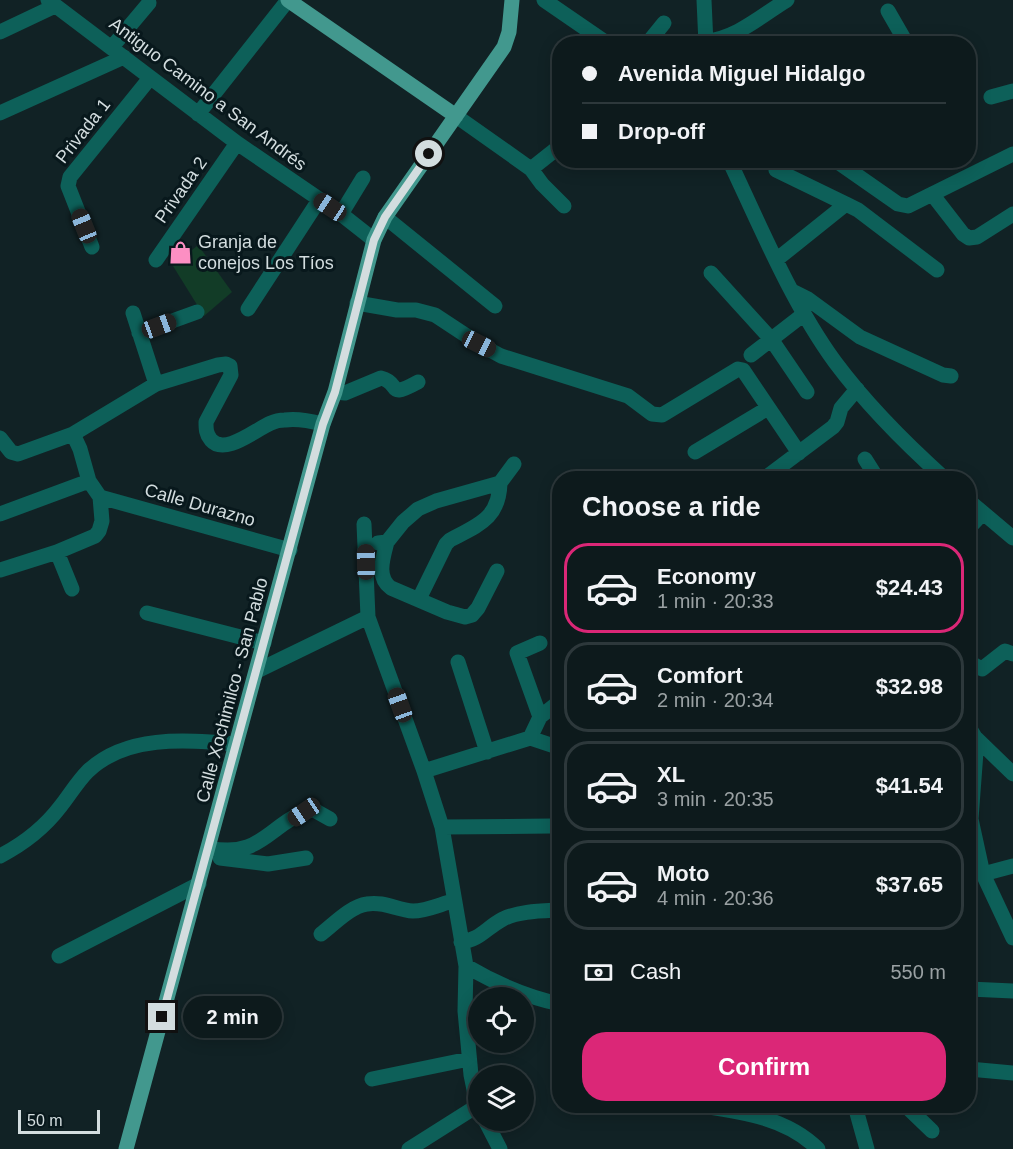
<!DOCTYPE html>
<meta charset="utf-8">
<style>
body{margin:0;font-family:Helvetica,sans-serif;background:#162325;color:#f1f3f6;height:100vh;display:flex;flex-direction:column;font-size:22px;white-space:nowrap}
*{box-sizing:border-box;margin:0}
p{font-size:20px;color:#9aa1a3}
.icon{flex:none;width:33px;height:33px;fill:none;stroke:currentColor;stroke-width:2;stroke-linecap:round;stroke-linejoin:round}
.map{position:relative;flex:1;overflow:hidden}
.panel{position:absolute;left:552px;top:471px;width:424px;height:642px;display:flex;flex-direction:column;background:#0d1a1c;border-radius:24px;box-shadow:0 3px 15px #0003,0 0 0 2px #2d383b}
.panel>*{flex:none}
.banner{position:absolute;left:552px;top:36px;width:424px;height:132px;border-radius:24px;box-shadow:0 3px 15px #0003,0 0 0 2px #2d383b;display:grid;align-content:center;height:132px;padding:0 30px;background:#0d1a1c}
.controls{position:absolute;left:468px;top:987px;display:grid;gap:12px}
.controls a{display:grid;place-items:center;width:66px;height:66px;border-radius:50%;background:#0d1a1c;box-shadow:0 3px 15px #0003,0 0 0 2px #2d383b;font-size:30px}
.scale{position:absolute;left:18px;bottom:15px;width:82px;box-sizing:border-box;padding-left:6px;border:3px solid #d3dddf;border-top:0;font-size:16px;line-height:21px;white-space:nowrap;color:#d3dddf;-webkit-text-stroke:4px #08181c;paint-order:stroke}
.end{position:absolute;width:27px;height:27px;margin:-14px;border:8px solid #d3dddf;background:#111;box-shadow:0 0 0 3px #111}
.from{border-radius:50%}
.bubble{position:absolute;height:42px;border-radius:21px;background:#0d1a1c;box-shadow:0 3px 15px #0003,0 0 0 2px #2d383b;font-size:20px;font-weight:800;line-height:42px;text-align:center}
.car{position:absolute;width:18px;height:36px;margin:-18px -9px;border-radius:8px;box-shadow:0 0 4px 2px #0007;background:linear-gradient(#222 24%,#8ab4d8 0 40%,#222 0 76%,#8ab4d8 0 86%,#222 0)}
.banner b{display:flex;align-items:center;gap:21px;height:57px;font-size:22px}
.banner b+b{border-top:2px solid #2d383b}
.banner i{width:15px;height:15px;background:#f1f3f6}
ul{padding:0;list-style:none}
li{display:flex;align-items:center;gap:18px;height:90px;margin:0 12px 9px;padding:0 18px;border:3px solid #2d383b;border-radius:24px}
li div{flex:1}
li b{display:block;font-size:22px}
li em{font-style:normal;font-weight:800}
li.current{border-color:#db2777}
li>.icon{width:54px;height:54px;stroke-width:1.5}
h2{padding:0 30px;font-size:27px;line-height:72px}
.pay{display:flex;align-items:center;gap:15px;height:66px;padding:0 30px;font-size:22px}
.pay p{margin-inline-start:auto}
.primary-button{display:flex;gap:12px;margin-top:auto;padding:12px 30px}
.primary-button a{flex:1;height:69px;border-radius:24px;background:#db2777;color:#fff;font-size:24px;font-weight:800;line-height:69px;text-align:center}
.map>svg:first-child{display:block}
.green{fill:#123c27}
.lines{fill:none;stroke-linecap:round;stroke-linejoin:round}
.minor{stroke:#0d6059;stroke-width:15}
.major{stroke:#42988e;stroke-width:15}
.route{stroke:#d3dddf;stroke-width:8}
.labels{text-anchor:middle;stroke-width:6;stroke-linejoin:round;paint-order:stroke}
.street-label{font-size:18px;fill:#d3dddf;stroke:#08181c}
.poi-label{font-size:18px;fill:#d3dddf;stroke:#08181c;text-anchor:start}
</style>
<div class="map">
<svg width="1013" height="1149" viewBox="0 0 1013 1149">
<rect width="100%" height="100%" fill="#112225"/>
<path class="green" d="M198 245 232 292 204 316 173 266Z"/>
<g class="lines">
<path class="minor" d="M48 0 237 143 341 214 374 240
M544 0 608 44
M704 0 706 44
M888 11 907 44
M0 32 55 6
M706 41C736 39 762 15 787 0
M647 44 664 23
M112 47 149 3
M991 97 1013 91
M0 113 124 57
M198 114 288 0
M456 116 531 169 542 184 564 206
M729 160C760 226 792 303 835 362 867 405 905 443 944 478
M835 160 898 204 908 206 1013 154
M531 169 560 146
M776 170 846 204
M932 194 963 234 969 238 977 237 1013 214
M341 214 363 178
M385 217 495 306
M92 247 68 186 70 177 150 78
M156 260 237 143
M776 260 846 204 858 210 937 270
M711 273 771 339 807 392
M794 292 808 299 860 337 943 375 951 376
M357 303 397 310H416L435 315 479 344 501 356 628 396 652 414 662 415 738 369 743 370 799 453
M248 309 319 200
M133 313 156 384
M139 333 197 312
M751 355 804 314
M335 392 345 393 381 378C402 383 385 400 418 382
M0 438 11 452 18 454 73 434
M695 452 768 408
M865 459 877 478
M765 478 833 427 837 422 841 408 857 389
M100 497 290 550
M969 501 1013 538
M0 514 89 481
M364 524 368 617 424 771 442 827 466 966 465 1011 471 1075 478 1109
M969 528 983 513
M387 542C383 558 376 577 391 588L447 612 465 617 472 615 478 608 497 571
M378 543 387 542 403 522 418 509 436 501 500 483 514 464
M57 552 72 589
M0 570 57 552 95 536 99 531 102 521 100 497 89 481 80 449 73 434 156 384 218 365 226 364 230 366 231 375 206 422C206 429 206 434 211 440 225 456 256 429 271 423 275 421 281 420 285 420 298 418 311 421 323 424
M419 599 446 544 450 540C478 525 499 519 500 483
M147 613 264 643
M458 662 487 752
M969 662 982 669 1005 651 1013 654
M257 671 368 617
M540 717 517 653 540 643
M969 727 975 737 976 752 971 819 983 874 1013 938
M975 737 1013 774
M530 738 540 717 560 701
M424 771 530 738 560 748
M442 827 551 826
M209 848C261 859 268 825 309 810H314L330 819
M0 856C23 844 44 828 60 807 69 796 77 782 88 771 127 734 187 740 236 744
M220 858 268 864 306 858
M983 874 1013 866
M321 934C334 924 351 906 367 904 384 901 397 910 413 911 426 911 441 904 453 901
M461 942C480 940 486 928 503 919 519 911 541 911 560 910
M59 956 199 884
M466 966C495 983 527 997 560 1004
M969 989 1013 991
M969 1069 1013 1073
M372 1079 469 1059
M701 1106C743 1112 787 1118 818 1149
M855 1106 867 1149
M906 1106 932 1131
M485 1120 500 1149
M409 1149 477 1106"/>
<path class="major" d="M288 0 456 116
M126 1149 323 424 335 392 374 240 385 217 504 47 509 32 512 0"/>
</g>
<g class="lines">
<path class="route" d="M162 1017 323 424 335 392 374 240 385 217 429 154"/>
</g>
<defs>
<symbol id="shop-bare" viewBox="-9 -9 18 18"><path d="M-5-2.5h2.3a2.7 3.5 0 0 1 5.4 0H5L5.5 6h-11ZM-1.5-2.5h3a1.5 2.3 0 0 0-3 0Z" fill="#fc8fc3" stroke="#08181c" stroke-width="2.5" paint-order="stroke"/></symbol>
</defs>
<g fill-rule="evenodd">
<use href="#shop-bare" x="164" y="236" width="33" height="33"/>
</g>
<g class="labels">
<g class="street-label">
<text transform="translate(208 94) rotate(37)" y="6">Antiguo Camino a San Andrés</text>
<text transform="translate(83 131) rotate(-52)" y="6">Privada 1</text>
<text transform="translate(181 190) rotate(-55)" y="6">Privada 2</text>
<text transform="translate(200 505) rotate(16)" y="6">Calle Durazno</text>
<text transform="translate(232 690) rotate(-75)" y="6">Calle Xochimilco - San Pablo</text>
</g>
<g class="poi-label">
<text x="198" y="248">Granja de<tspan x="198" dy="21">conejos Los Tíos</tspan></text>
</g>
</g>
</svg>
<div class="controls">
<a><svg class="icon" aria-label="locate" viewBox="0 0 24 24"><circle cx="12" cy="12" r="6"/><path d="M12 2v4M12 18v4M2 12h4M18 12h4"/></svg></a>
<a><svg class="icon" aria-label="layers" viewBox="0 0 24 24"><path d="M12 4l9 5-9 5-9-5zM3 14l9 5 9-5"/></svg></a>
</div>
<div class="scale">50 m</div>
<i class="end from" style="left:429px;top:154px"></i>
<i class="end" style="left:162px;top:1017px"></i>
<div class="bubble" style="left:183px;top:996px;width:99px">2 min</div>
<i class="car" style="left:330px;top:207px;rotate:303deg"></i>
<i class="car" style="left:84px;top:226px;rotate:338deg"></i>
<i class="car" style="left:159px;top:326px;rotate:70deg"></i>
<i class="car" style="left:479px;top:344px;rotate:117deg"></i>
<i class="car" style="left:366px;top:562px;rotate:359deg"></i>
<i class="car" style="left:400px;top:705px;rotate:340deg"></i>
<i class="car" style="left:304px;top:812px;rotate:236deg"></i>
<div class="banner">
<b><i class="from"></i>Avenida Miguel Hidalgo</b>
<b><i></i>Drop-off</b>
</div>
<section class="panel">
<h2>Choose a ride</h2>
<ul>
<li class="current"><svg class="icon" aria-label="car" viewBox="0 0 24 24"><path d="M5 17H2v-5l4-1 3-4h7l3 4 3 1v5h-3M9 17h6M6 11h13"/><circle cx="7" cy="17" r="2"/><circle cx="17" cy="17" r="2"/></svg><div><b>Economy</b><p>1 min · 20:33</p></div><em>$24.43</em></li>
<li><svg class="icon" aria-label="car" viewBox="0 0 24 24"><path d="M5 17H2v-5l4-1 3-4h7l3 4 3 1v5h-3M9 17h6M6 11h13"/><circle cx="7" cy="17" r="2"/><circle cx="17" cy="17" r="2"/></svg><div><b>Comfort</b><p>2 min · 20:34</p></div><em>$32.98</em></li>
<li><svg class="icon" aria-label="car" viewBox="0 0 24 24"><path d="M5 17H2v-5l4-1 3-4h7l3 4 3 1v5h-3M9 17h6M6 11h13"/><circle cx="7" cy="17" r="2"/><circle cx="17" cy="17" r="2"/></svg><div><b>XL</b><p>3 min · 20:35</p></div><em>$41.54</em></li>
<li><svg class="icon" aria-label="car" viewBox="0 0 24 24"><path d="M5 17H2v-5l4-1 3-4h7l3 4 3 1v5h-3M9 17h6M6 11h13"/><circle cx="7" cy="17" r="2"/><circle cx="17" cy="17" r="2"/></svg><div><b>Moto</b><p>4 min · 20:36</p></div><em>$37.65</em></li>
</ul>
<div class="pay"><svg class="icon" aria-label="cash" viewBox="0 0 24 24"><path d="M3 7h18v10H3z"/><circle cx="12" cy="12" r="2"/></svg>Cash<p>550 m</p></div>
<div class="primary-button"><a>Confirm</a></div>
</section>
</div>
